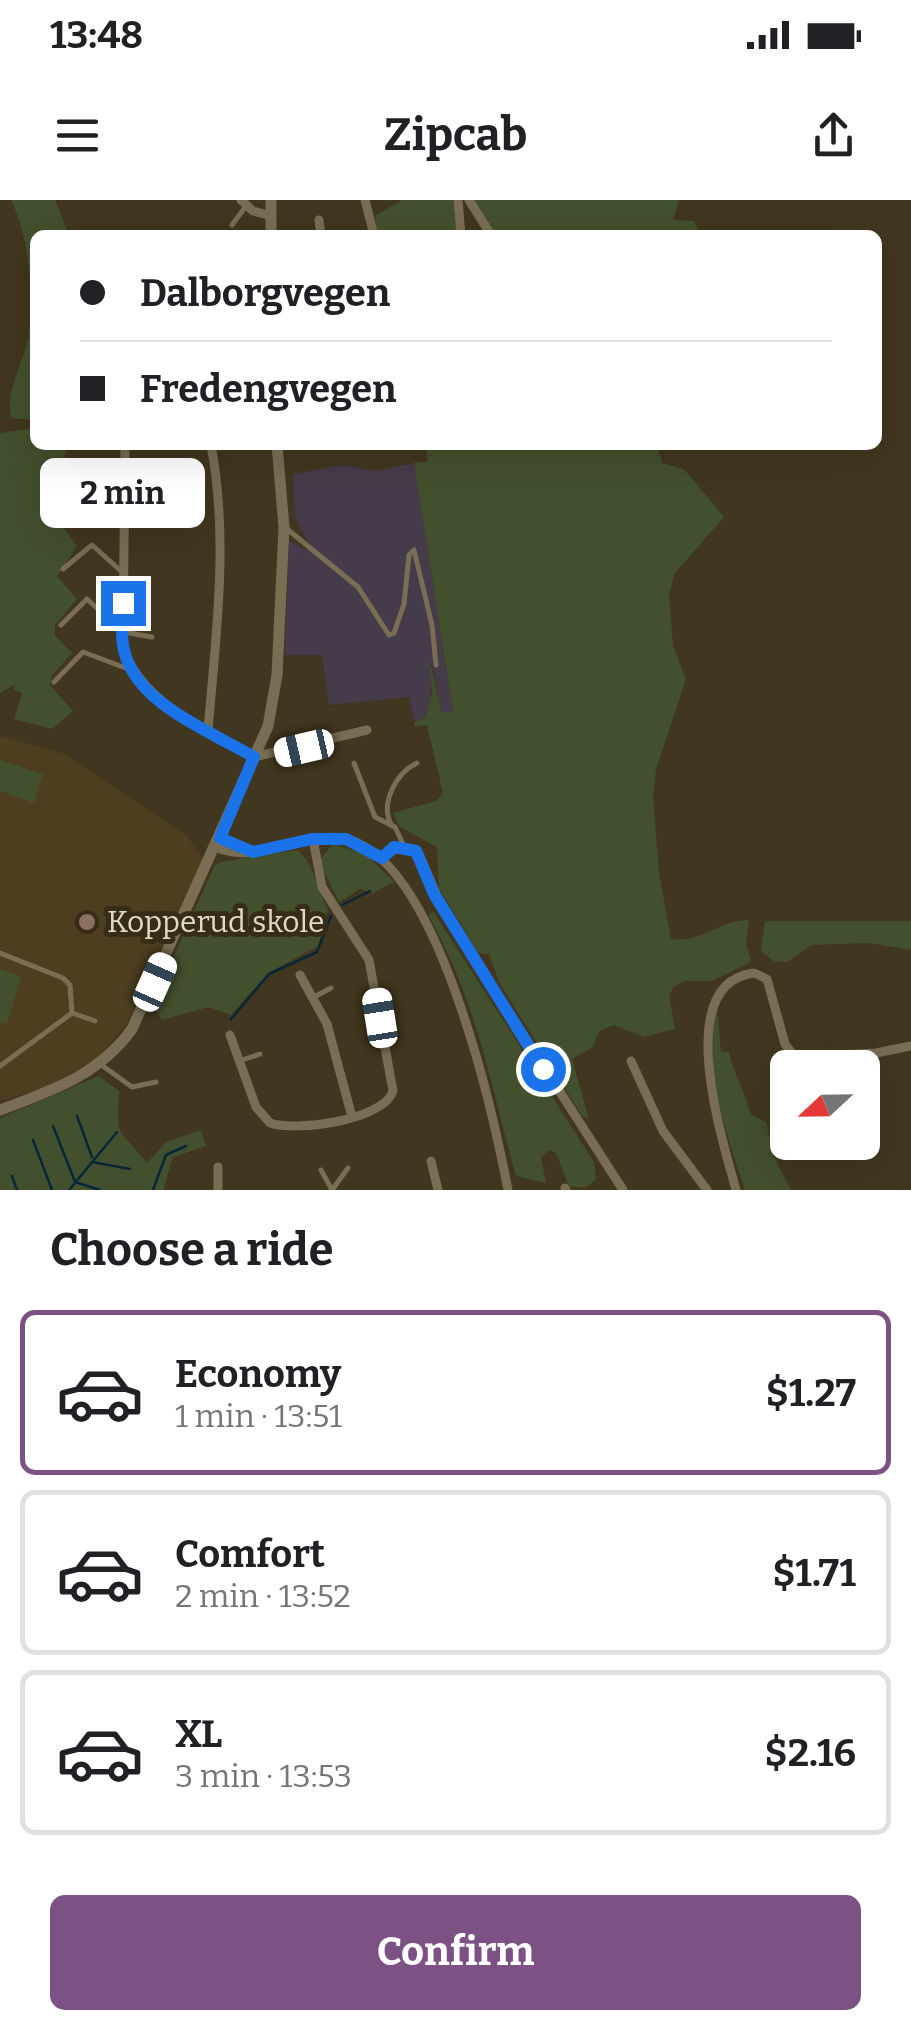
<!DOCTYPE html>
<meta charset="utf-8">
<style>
body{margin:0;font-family:Bitter,serif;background:#f2f2f2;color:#202124;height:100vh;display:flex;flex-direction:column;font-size:38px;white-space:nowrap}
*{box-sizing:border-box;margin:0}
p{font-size:32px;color:#757577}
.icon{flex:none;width:55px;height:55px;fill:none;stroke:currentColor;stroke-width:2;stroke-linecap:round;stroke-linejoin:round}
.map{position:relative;height:990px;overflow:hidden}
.side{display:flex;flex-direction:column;background:#fff;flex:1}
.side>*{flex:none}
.banner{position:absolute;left:30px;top:30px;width:852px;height:220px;border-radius:15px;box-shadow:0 10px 40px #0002;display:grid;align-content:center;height:220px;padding:0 50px;background:#fff}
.needle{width:65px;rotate:248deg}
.controls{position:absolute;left:770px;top:850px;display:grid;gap:20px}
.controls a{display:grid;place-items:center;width:110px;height:110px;border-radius:15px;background:#fff;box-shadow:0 10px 40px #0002;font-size:50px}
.end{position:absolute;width:45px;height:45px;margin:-22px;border:12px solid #1a73e8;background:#fff;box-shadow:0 0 0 5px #fff}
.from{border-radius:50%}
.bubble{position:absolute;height:70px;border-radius:15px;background:#fff;box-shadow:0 10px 40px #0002;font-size:32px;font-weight:700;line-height:70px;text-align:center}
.car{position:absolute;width:30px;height:60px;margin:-30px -15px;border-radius:12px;box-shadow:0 0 8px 2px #0007;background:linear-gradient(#fff 24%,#345 0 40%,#fff 0 76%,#345 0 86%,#fff 0)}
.banner b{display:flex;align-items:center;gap:35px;height:95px;font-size:38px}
.banner b+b{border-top:2px solid #e0e0e0}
.banner i{width:25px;height:25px;background:#202124}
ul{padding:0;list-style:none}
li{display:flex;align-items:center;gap:30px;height:165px;margin:0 20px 15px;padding:0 30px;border:5px solid #e0e0e0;border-radius:15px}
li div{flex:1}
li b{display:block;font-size:38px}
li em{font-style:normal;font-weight:700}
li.current{border-color:#7c5184}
li>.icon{width:90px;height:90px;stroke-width:1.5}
h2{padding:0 50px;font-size:45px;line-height:120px}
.cta{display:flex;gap:20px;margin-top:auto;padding:20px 50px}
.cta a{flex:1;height:115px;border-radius:15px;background:#7c5184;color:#fff;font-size:40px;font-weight:700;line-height:115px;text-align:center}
.status{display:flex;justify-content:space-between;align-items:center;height:70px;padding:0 50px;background:#fff;direction:ltr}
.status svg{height:28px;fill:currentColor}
header{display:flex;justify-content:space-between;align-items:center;height:130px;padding:0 50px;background:#fff;font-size:45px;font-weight:700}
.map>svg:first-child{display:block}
.commercial{fill:#463b4a}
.built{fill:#4d3e20}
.green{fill:#43502d}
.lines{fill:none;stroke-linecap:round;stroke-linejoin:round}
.stream{stroke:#072738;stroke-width:2.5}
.service{stroke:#796d54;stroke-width:5}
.minor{stroke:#796d54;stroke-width:9}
.tertiary{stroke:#796d54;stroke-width:11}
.route{stroke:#1a73e8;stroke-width:12}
.education-dot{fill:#8d6e63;stroke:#372c15;stroke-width:4}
.labels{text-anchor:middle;stroke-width:10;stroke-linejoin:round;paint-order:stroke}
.poi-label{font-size:30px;fill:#e0dacc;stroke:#372c15;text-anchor:start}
</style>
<div class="status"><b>13:48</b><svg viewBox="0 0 49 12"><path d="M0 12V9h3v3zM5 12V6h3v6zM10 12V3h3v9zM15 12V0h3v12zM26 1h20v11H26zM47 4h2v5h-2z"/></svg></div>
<header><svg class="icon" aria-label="menu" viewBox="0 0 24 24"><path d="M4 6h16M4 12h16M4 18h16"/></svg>Zipcab<svg class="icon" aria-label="share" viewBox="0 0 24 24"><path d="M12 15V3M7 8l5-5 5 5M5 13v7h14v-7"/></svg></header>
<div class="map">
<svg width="911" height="990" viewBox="0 0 911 990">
<rect width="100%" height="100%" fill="#41361f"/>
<path class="commercial" d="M414 263 453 511 442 514 431 460V497L425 517 415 522 409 497 329 505 322 455H285L289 341 306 350 311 346 295 317 293 274 344 265 376 271Z"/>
<path class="built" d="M0 536 65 554 185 634 203 658 127 823 98 858 46 887 0 901Z"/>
<path class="green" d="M11 0H55L69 35H35V220L11 218C5 189 25 162 29 133 34 92 29 37 11 0Z
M402 0H453L457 35H378L375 16Z
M473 0H679L673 20 694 21 700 35H496Z
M35 228V245H66L64 268 79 293 60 323 77 346 57 376 77 399 55 425V435L72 453 52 475 50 485 73 511 52 529 14 519 22 493 14 490 15 484 0 493V233Z
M427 245H656L662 263 684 269 724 317 675 373 669 394 673 446 686 479 656 570 653 596 659 673 671 739C699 744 720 720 749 720L746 744 751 762 712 781H684L673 787 669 796 675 829 644 837 614 825 599 831 593 847 572 859 589 919 582 916 500 784 489 754 478 753 439 688 437 647 400 627 393 613 436 601 443 593 427 525 415 526 414 522 425 518 432 493 429 458 442 513 453 511 414 263 427 262Z
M0 560 43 574 34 603 0 591Z
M333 644 367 655 394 682 373 693 360 689 339 702 319 661Z
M296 650C312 657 318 693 328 709L318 746 268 773 231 815 208 807 162 820 154 809 161 784 215 665C223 659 279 654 296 650Z
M433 711 594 962 596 979 585 988 569 986 556 953 549 950 541 957 546 983 516 976C489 879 479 808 429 716Z
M765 721H911V750L868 743 811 745 787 762 774 761 761 751Z
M0 769 21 776 7 824 0 822Z
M717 808 721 852H729C734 876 745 891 751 915L766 922 773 955 791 990H745C726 930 702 871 717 808Z
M99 876 119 891C116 941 118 926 147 963L166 942 201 930 206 946 173 957 163 990H0V918Z"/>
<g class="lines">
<path class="stream" d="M342 705 370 691
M231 819 269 774 317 752 331 716
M77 916 92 957
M53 926 75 982 100 990
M33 940 52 990
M92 962 130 969
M12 976 17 990
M69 990 117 932
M153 990 166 955 186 946"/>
<path class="service" d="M232 25 246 6
M287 329 358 387 389 435 394 433 404 404 409 355 414 350 432 425 436 465
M63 369 92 345 121 371
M61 425 87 399 123 432 152 437
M54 482 83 452 131 470
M354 563 375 617 395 627 404 646
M392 626C379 604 396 573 417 563
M0 753 63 778 70 785 72 813
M314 797 331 788
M239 861 260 854
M100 864 132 887 156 882
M0 866 72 813 95 821
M789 868 790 854
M321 970 332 990
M332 990 348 968"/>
<path class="minor" d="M241 0 253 11 272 16
M365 0 374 35
M458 0 461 35
M469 0 491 35
M319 20 321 35
M125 245 123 448C144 505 204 527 254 557L367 530
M208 530C216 435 229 339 211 245
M219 638 244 652
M215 647C259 667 305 627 350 640 438 666 492 907 508 990
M382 658 400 646 419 654 443 710 623 990
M300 775 327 824 352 917
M230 835 256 907 270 923C297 932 384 920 393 891L369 760 322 687 313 639
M631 861 663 931 707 990
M431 961 438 990
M218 967V990
M565 988 566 990
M736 990C723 941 671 783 754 773L767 779 785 844 795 857 876 853 911 846"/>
<path class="tertiary" d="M271 35V0
M0 910C51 891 99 875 132 829L268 526 277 475 284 327 277 245"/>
</g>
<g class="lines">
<path class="route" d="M123 403C123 418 120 436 124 450 136 504 210 531 254 557L220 638 253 652 312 639H346L382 658 394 647 416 651 434 694 543 869"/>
</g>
<circle class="education-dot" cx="87" cy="722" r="10"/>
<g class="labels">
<g class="poi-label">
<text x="107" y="732">Kopperud skole</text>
</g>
</g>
</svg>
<div class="controls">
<a><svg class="needle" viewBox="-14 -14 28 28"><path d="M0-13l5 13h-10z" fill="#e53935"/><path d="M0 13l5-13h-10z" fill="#757577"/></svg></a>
</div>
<i class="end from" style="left:543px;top:869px"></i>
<i class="end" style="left:123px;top:403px"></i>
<div class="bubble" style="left:40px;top:258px;width:165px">2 min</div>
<i class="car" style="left:304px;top:548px;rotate:257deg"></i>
<i class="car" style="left:155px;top:782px;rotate:24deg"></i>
<i class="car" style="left:380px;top:818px;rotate:351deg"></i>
<div class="banner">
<b><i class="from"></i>Dalborgvegen</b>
<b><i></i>Fredengvegen</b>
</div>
</div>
<section class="side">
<h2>Choose a ride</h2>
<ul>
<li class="current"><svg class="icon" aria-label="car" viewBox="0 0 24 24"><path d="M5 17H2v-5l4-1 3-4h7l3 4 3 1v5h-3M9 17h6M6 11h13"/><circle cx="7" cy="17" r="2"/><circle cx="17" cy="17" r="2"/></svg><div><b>Economy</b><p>1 min · 13:51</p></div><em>$1.27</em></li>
<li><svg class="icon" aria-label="car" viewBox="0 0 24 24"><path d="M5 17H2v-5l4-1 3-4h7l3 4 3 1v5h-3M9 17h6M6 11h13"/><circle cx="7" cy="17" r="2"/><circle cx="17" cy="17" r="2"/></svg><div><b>Comfort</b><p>2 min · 13:52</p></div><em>$1.71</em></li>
<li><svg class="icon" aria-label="car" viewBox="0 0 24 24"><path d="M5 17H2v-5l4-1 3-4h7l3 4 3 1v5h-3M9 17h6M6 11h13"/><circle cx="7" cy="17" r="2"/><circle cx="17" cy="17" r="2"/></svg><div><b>XL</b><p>3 min · 13:53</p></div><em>$2.16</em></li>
</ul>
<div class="cta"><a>Confirm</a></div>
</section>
